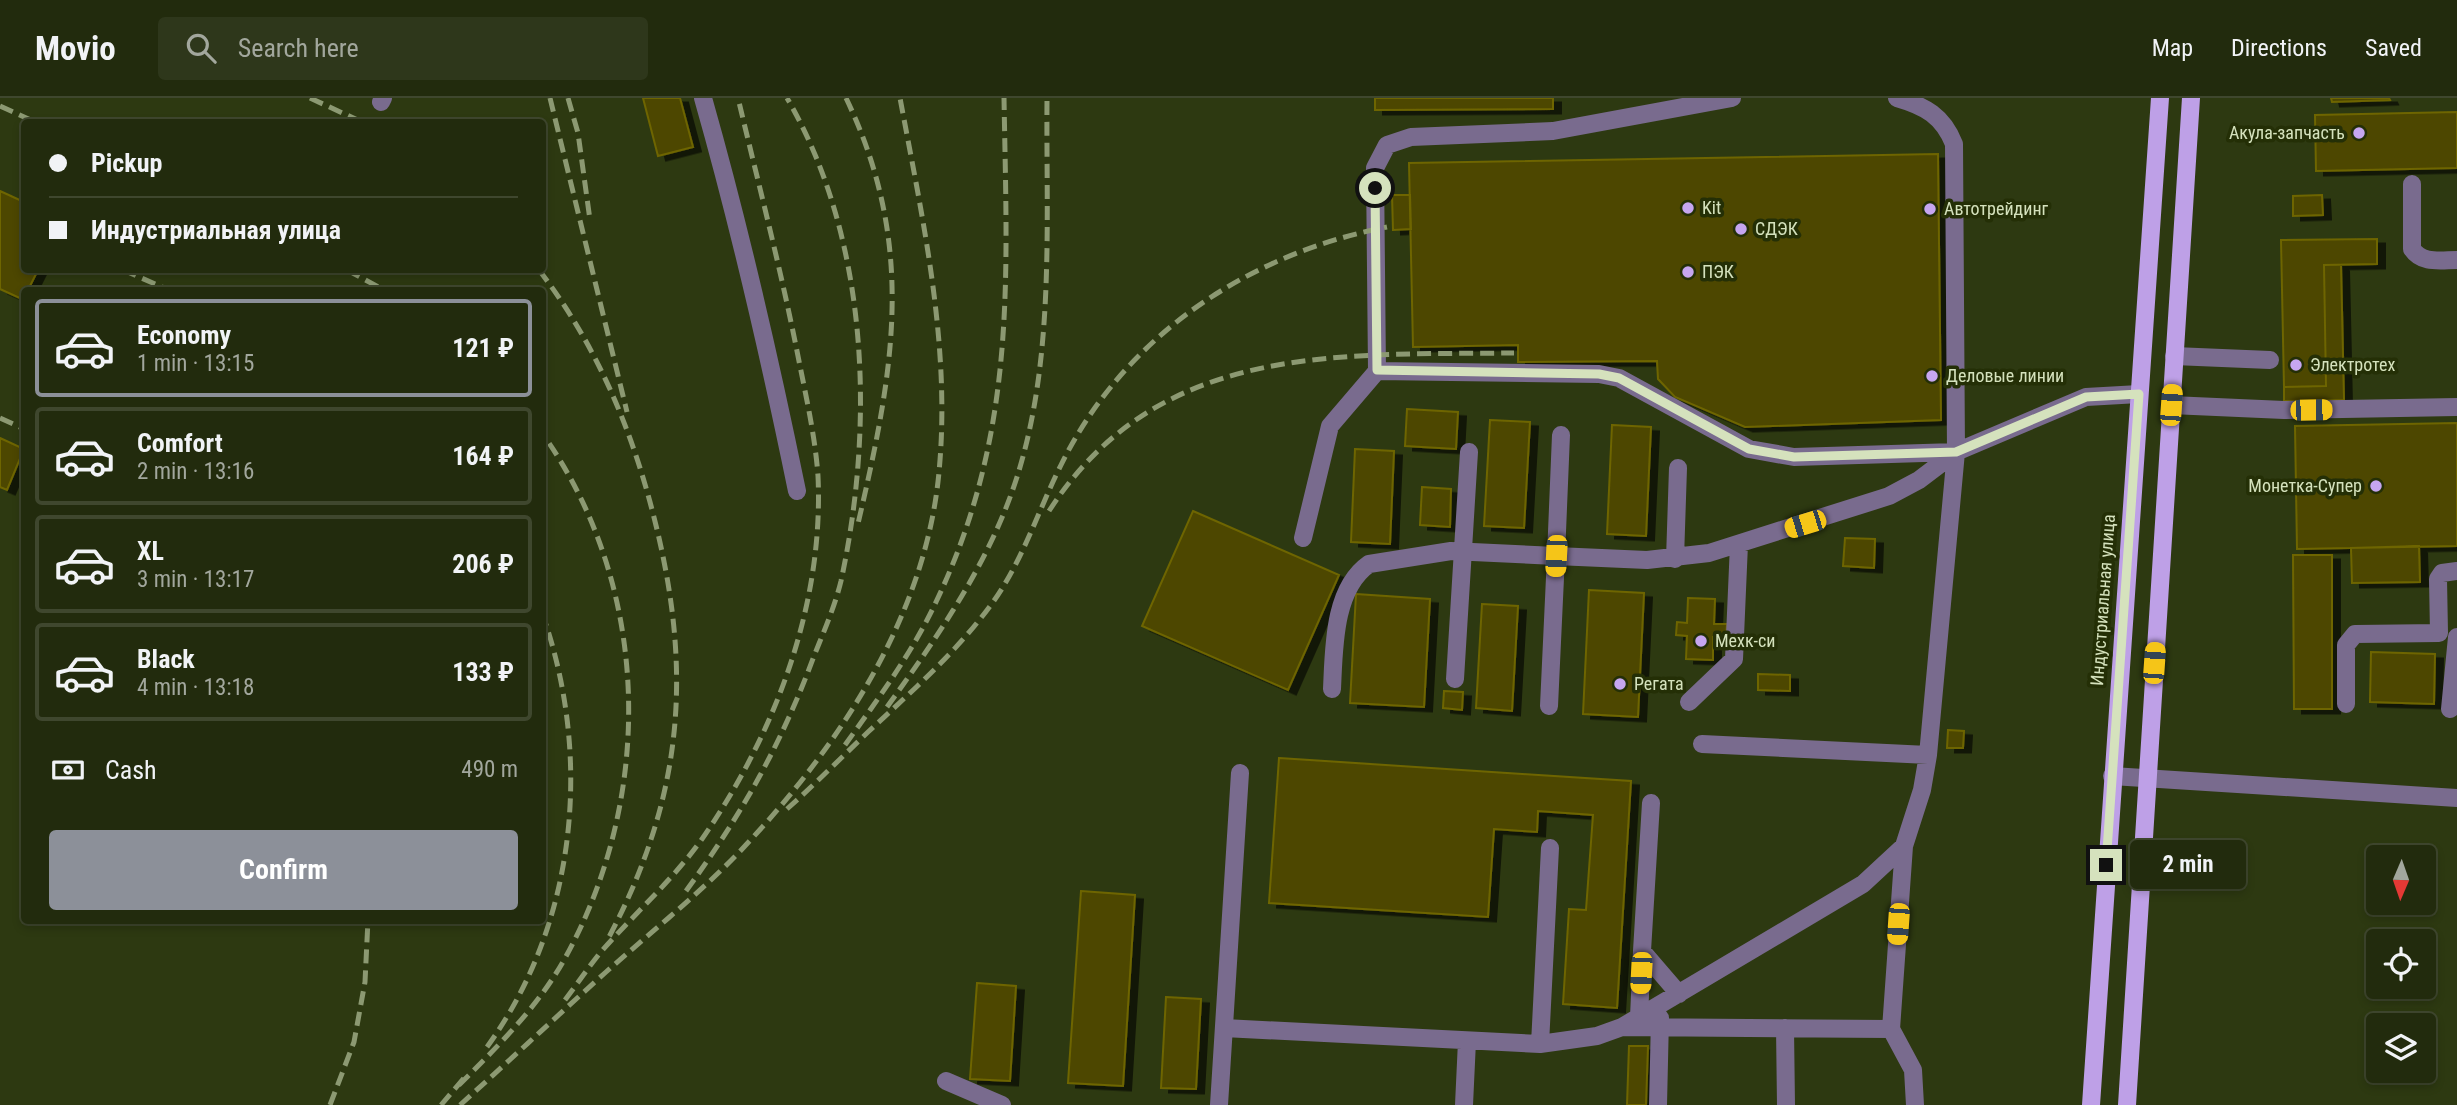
<!DOCTYPE html>
<meta charset="utf-8">
<style>
body{margin:0;font-family:"Roboto Condensed",sans-serif;background:#2e371b;color:#f1f3f6;height:100vh;display:flex;flex-direction:column;font-size:26px;white-space:nowrap}
*{box-sizing:border-box;margin:0}
p{font-size:23px;color:#a2a79d}
.icon{flex:none;width:38px;height:38px;fill:none;stroke:currentColor;stroke-width:2;stroke-linecap:round;stroke-linejoin:round}
.map{position:relative;flex:1;overflow:hidden}
.details{position:absolute;left:21px;top:189px;width:525px;height:637px;display:flex;flex-direction:column;background:#222b0d;border-radius:7px;box-shadow:0 4px 10px #0003,0 0 0 2px #3f472e}
.details>*{flex:none}
.top-card{position:absolute;left:21px;top:21px;width:525px;height:154px;border-radius:7px;box-shadow:0 4px 10px #0003,0 0 0 2px #3f472e;display:grid;align-content:center;height:154px;padding:0 28px;background:#222b0d}
.needle{width:46px;rotate:182deg}
.buttons{position:absolute;left:2366px;top:747px;display:grid;gap:14px}
.buttons a{display:grid;place-items:center;width:70px;height:70px;border-radius:7px;background:#222b0d;box-shadow:0 4px 10px #0003,0 0 0 2px #3f472e;font-size:35px}
.end{position:absolute;width:32px;height:32px;margin:-16px;border:9px solid #d5e2bd;background:#111;box-shadow:0 0 0 4px #111}
.from{border-radius:50%}
.bubble{position:absolute;height:49px;border-radius:7px;background:#222b0d;box-shadow:0 4px 10px #0003,0 0 0 2px #3f472e;font-size:23px;font-weight:700;line-height:49px;text-align:center}
.car{position:absolute;width:21px;height:42px;margin:-21px -10px;border-radius:9px;box-shadow:0 0 5px 2px #0007;background:linear-gradient(#f5c518 24%,#345 0 40%,#f5c518 0 76%,#345 0 86%,#f5c518 0)}
.top-card b{display:flex;align-items:center;gap:24px;height:66px;font-size:26px}
.top-card b+b{border-top:2px solid #3f472e}
.top-card i{width:18px;height:18px;background:#f1f3f6}
ul{padding:12px 0 0;list-style:none}
li{display:flex;align-items:center;gap:21px;height:98px;margin:0 14px 10px;padding:0 14px;border:4px solid #3f472e;border-radius:7px}
li div{flex:1}
li b{display:block;font-size:26px}
li em{font-style:normal;font-weight:700}
li.selected{border-color:#8c9099}
li>.icon{width:63px;height:63px;stroke-width:1.5}
.pay{display:flex;align-items:center;gap:18px;height:77px;padding:0 28px;font-size:26px}
.pay p{margin-inline-start:auto}
.primary-button{display:flex;gap:14px;margin-top:auto;padding:14px 28px}
.primary-button a{flex:1;height:80px;border-radius:7px;background:#8c9099;color:#fff;font-size:28px;font-weight:700;line-height:80px;text-align:center}
header{display:flex;align-items:center;gap:42px;box-sizing:border-box;height:98px;padding:0 35px;background:#222b0d;border-bottom:2px solid #3f472e}
header strong{font-size:33px}
nav{display:flex;gap:38px;margin-inline-start:auto;font-size:24px}
.search{width:490px;height:63px;background:#2e371b;display:flex;align-items:center;gap:18px;box-sizing:border-box;padding:0 24px;border-radius:7px;color:#a2a79d;font-size:26px}
.map>svg:first-child{display:block}
.building{fill:#4d4700;stroke:#6e6502;stroke-width:2;filter:url(#shadow)}
.lines{fill:none;stroke-linecap:round;stroke-linejoin:round}
.minor{stroke:#796b8e;stroke-width:18}
.major{stroke:#bea0e7;stroke-width:18}
.rail{stroke:#8c9972;stroke-width:5;stroke-dasharray:14 7;stroke-linecap:butt}
.route{stroke:#d5e2bd;stroke-width:9}
.poi-dot{fill:#c6a6f0;stroke:#242f06;stroke-width:2.5}
.labels{text-anchor:middle;stroke-width:7;stroke-linejoin:round;paint-order:stroke}
.poi-label{font-size:18px;fill:#d5e2bd;stroke:#242f06;text-anchor:start}
.street-label{font-size:18px;fill:#d5e2bd;stroke:#242f06}
</style>
<header>
<strong>Movio</strong>
<div class="search"><svg class="icon" aria-label="search" viewBox="0 0 24 24"><circle cx="10" cy="10" r="6"/><path d="M15 15l6 6"/></svg>Search here</div>
<nav><a>Map</a><a>Directions</a><a>Saved</a></nav>
</header>
<div class="map">
<svg width="2457" height="1007" viewBox="0 0 2457 1007">
<defs>
<filter id="shadow"><feDropShadow dx="8" dy="4.5" stdDeviation="0" flood-color="#0009"/></filter>
</defs>
<rect width="100%" height="100%" fill="#2d3911"/>
<path class="building" d="M643 0H680L693 49 658 58Z
M1375 0H1553V11L1375 12Z
M2331 0H2389L2390 2 2332 4Z
M2457 14V70L2316 73 2315 17Z
M1938 56 1941 322 1745 329 1675 299 1658 281 1657 263 1518 264V247L1413 249 1409 65Z
M0 93 24 104V172H38L28 192H24V202L0 191Z
M1392 97H1410L1411 131 1393 132Z
M2322 97 2323 117 2293 118V98Z
M2377 141V166L2324 167 2326 288 2284 289 2281 142Z
M2324 167H2341L2344 302 2284 303V289L2326 288Z
M1407 311 1458 314 1456 351 1405 348Z
M1490 322 1530 324 1524 430 1484 428Z
M2457 325V448L2297 451 2295 328Z
M1612 327 1651 329 1646 438 1607 436Z
M0 340 24 351 7 392 0 389Z
M1355 351 1394 353 1390 446 1351 444Z
M1422 389 1451 391 1450 429 1420 427Z
M1193 413 1339 477 1288 592 1142 528Z
M1845 440 1875 441 1874 470 1843 468Z
M2419 448 2420 484 2352 485 2351 450Z
M2293 457H2332V611H2294Z
M1589 492 1644 495 1638 619 1583 616Z
M1356 496 1430 501 1424 609 1350 605Z
M1688 500 1715 501 1714 526H1727L1726 539H1713V562L1686 561 1687 538 1676 537 1677 524 1687 525Z
M1482 506 1518 508 1512 613 1476 610Z
M2371 554 2435 556 2434 606 2370 604Z
M1758 576 1790 577V593L1758 592Z
M1444 593 1463 594 1462 612 1443 610Z
M1948 632 1964 633 1963 650H1947Z
M1279 660 1631 683 1617 910 1563 906 1569 811 1586 812 1593 717 1538 713 1537 734 1494 731 1488 819 1269 805Z
M1081 793 1135 797 1123 988 1068 985Z
M977 885 1016 888 1010 983 970 981Z
M1166 899 1201 901 1196 991 1161 990Z
M1629 948H1648L1646 1007H1627Z"/>
<g class="lines">
<path class="minor" d="M703 0C740 130 770 261 797 393
M1897 0C1925 8 1943 18 1954 46L1956 354
M381 4 383 0
M2412 86V151C2422 166 2440 162 2457 162
M2174 258 2270 262
M1377 273 1599 276 1619 280 1749 351 1794 359 1956 354
M2171 307 2284 312 2457 309
M1303 440 1330 328 1377 273 1375 70 1387 47 1411 39 1553 33 1732 0
M1675 461 1678 370
M1455 581 1469 354
M1332 591C1334 551 1333 491 1369 466L1451 453 1556 458 1561 337
M1689 604 1734 561 1739 446
M2346 606V547L2355 536 2439 535 2438 481 2442 475 2457 473
M1549 608 1556 458 1647 462 1709 455 1889 398 1919 382 1956 354
M2450 611 2457 539
M1702 646 1928 657
M2112 678 2457 700
M1651 705 1642 853 1679 896
M1639 919 1642 853
M1623 929 1891 931 1904 748
M1224 930 1540 946 1597 938 1622 929 1863 786 1904 748 1922 692 1928 657 1956 354 2086 299 2139 296
M1785 930 1786 1007
M1891 931 1913 972 1915 1007
M1540 946 1550 750
M946 983 1002 1007
M1219 1007 1240 675
M1464 1007 1467 943
M1658 1007 1660 920"/>
<path class="major" d="M2091 1007 2160 0
M2127 1007 2191 0"/>
<path class="rail" d="M310 0 362 24
M550 0 627 314
M568 0 578 35 590 122
M846 0C918 150 893 276 857 430
M0 8 35 24
M123 172 169 192
M347 172 384 192
M539 172C592 241 627 319 650 404 693 563 687 691 609 839
M0 320 24 331
M1049 413C1158 244 1337 257 1514 255
M887 609C938 538 990 464 1017 379 1055 259 1046 125 1047 0
M845 647C878 601 912 555 936 504 1017 334 1007 182 1004 0
M787 711C815 686 841 660 868 634 912 593 957 554 993 504 1023 462 1038 413 1061 367 1124 238 1248 156 1387 129
M686 793C742 716 781 647 814 558 824 533 835 508 841 483 875 326 869 141 787 0
M565 902C577 886 588 870 600 855 634 816 672 783 702 741 775 636 824 507 818 378 815 336 805 294 797 253 780 168 758 84 738 0
M487 949C577 825 593 658 542 515
M459 987C497 949 537 910 564 862 655 699 652 489 542 335
M330 1007 354 944 365 884 368 822
M441 1007 464 980
M460 1007C509 963 557 918 606 874 652 833 702 794 744 749 840 647 926 517 939 374 951 248 923 123 900 0"/>
</g>
<g class="lines">
<path class="route" d="M1375 90 1377 272 1599 276 1619 280 1749 351 1794 359 1956 354 2086 299 2139 296 2106 767"/>
</g>
<g class="poi-dot">
<circle cx="2359" cy="35" r="7"/>
<circle cx="1688" cy="110" r="7"/>
<circle cx="1930" cy="111" r="7"/>
<circle cx="1741" cy="131" r="7"/>
<circle cx="1688" cy="174" r="7"/>
<circle cx="2296" cy="267" r="7"/>
<circle cx="1932" cy="278" r="7"/>
<circle cx="2376" cy="388" r="7"/>
<circle cx="1701" cy="543" r="7"/>
<circle cx="1620" cy="586" r="7"/>
</g>
<g class="labels">
<g class="poi-label">
<text x="2345" y="41" text-anchor="end">Акула-запчасть</text>
<text x="1702" y="116">Kit</text>
<text x="1944" y="117">Автотрейдинг</text>
<text x="1755" y="137">СДЭК</text>
<text x="1702" y="180">ПЭК</text>
<text x="2310" y="273">Электротех</text>
<text x="1946" y="284">Деловые линии</text>
<text x="2362" y="394" text-anchor="end">Монетка-Супер</text>
<text x="1715" y="549">Мехк-си</text>
<text x="1634" y="592">Регата</text>
</g>
<g class="street-label">
<text transform="translate(2103 502) rotate(-86)" y="6">Индустриальная улица</text>
</g>
</g>
</svg>
<div class="buttons">
<a><svg class="needle" viewBox="-14 -14 28 28"><path d="M0-13l5 13h-10z" fill="#e53935"/><path d="M0 13l5-13h-10z" fill="#a2a79d"/></svg></a>
<a><svg class="icon" aria-label="locate" viewBox="0 0 24 24"><circle cx="12" cy="12" r="6"/><path d="M12 2v4M12 18v4M2 12h4M18 12h4"/></svg></a>
<a><svg class="icon" aria-label="layers" viewBox="0 0 24 24"><path d="M12 4l9 5-9 5-9-5zM3 14l9 5 9-5"/></svg></a>
</div>
<i class="end from" style="left:1375px;top:90px"></i>
<i class="end" style="left:2106px;top:767px"></i>
<div class="bubble" style="left:2130px;top:742px;width:116px">2 min</div>
<i class="car" style="left:2171px;top:307px;rotate:4deg"></i>
<i class="car" style="left:2311px;top:312px;rotate:89deg"></i>
<i class="car" style="left:1805px;top:426px;rotate:253deg"></i>
<i class="car" style="left:1556px;top:458px;rotate:183deg"></i>
<i class="car" style="left:2154px;top:565px;rotate:4deg"></i>
<i class="car" style="left:1898px;top:826px;rotate:184deg"></i>
<i class="car" style="left:1641px;top:875px;rotate:183deg"></i>
<div class="top-card">
<b><i class="from"></i>Pickup</b>
<b><i></i>Индустриальная улица</b>
</div>
<section class="details">
<ul>
<li class="selected"><svg class="icon" aria-label="car" viewBox="0 0 24 24"><path d="M5 17H2v-5l4-1 3-4h7l3 4 3 1v5h-3M9 17h6M6 11h13"/><circle cx="7" cy="17" r="2"/><circle cx="17" cy="17" r="2"/></svg><div><b>Economy</b><p>1 min · 13:15</p></div><em>121 ₽</em></li>
<li><svg class="icon" aria-label="car" viewBox="0 0 24 24"><path d="M5 17H2v-5l4-1 3-4h7l3 4 3 1v5h-3M9 17h6M6 11h13"/><circle cx="7" cy="17" r="2"/><circle cx="17" cy="17" r="2"/></svg><div><b>Comfort</b><p>2 min · 13:16</p></div><em>164 ₽</em></li>
<li><svg class="icon" aria-label="car" viewBox="0 0 24 24"><path d="M5 17H2v-5l4-1 3-4h7l3 4 3 1v5h-3M9 17h6M6 11h13"/><circle cx="7" cy="17" r="2"/><circle cx="17" cy="17" r="2"/></svg><div><b>XL</b><p>3 min · 13:17</p></div><em>206 ₽</em></li>
<li><svg class="icon" aria-label="car" viewBox="0 0 24 24"><path d="M5 17H2v-5l4-1 3-4h7l3 4 3 1v5h-3M9 17h6M6 11h13"/><circle cx="7" cy="17" r="2"/><circle cx="17" cy="17" r="2"/></svg><div><b>Black</b><p>4 min · 13:18</p></div><em>133 ₽</em></li>
</ul>
<div class="pay"><svg class="icon" aria-label="cash" viewBox="0 0 24 24"><path d="M3 7h18v10H3z"/><circle cx="12" cy="12" r="2"/></svg>Cash<p>490 m</p></div>
<div class="primary-button"><a>Confirm</a></div>
</section>
</div>
